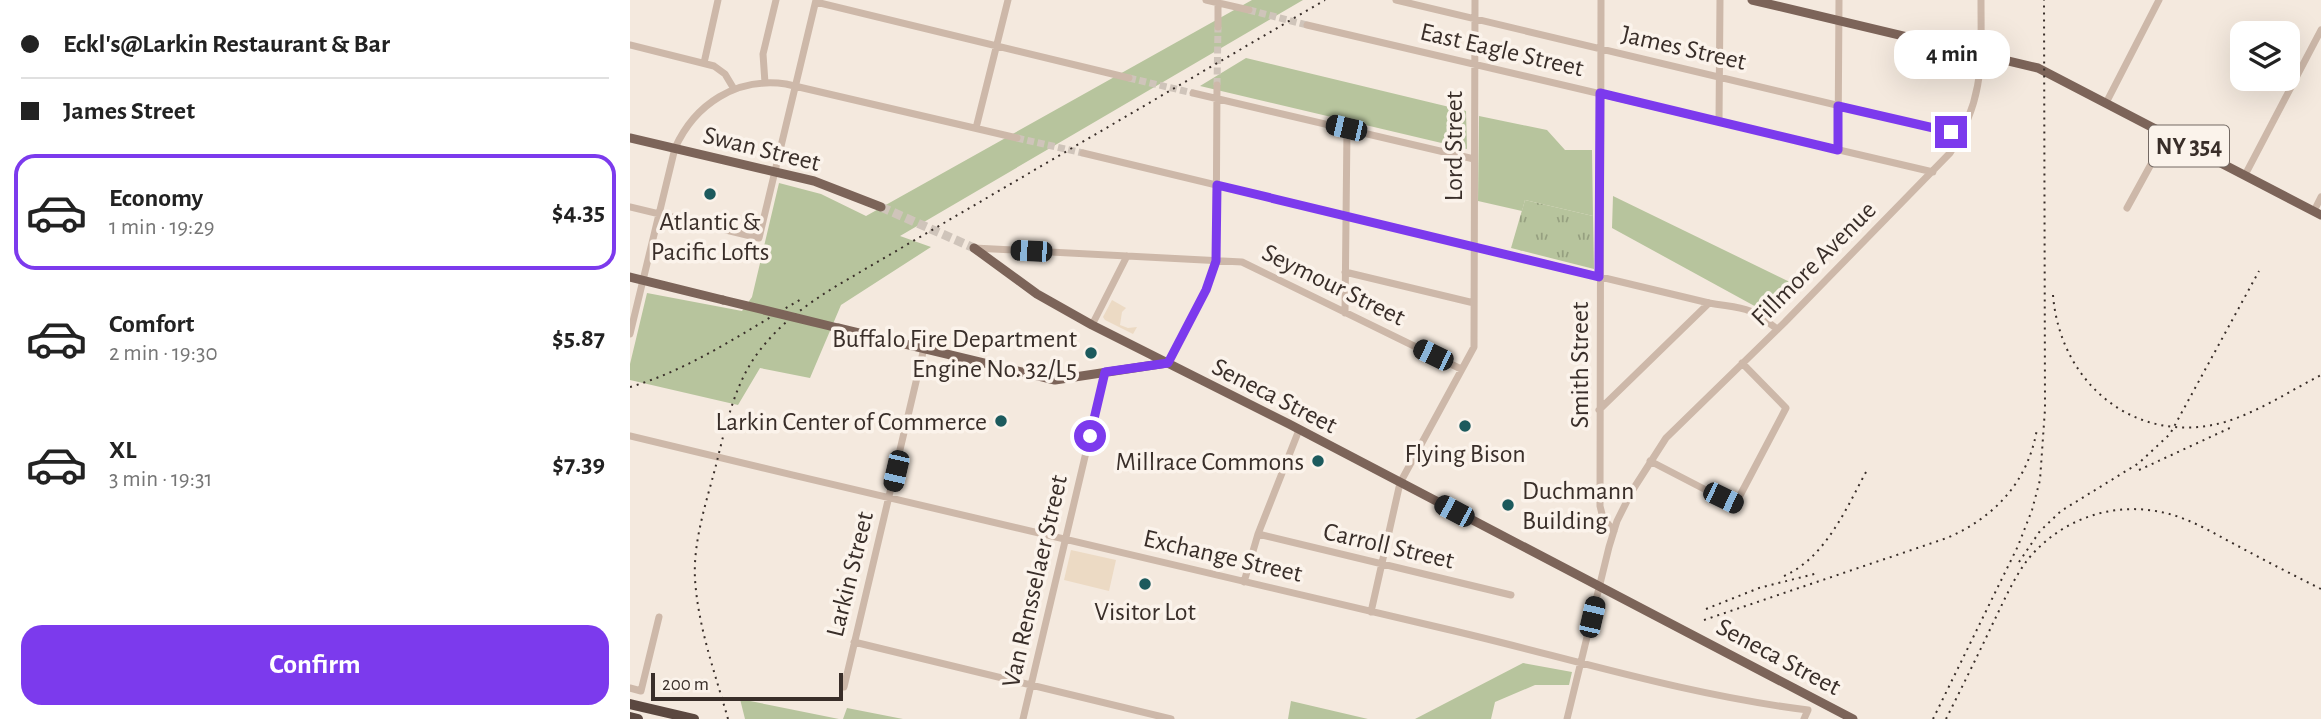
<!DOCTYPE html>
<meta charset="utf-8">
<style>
body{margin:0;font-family:"Alegreya Sans",sans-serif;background:#f2f2f2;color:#222;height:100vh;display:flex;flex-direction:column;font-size:26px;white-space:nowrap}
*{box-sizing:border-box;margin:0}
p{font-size:23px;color:#767676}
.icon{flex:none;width:38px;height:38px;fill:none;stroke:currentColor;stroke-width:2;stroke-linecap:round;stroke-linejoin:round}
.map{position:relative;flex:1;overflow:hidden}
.sheet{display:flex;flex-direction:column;background:#fff;width:630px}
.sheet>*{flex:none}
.guide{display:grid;align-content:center;height:154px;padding:0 21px;background:#fff}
.tools{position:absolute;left:1600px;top:21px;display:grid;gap:14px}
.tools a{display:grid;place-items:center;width:70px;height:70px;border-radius:14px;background:#fff;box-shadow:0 7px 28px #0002;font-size:35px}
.scale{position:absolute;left:21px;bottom:18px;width:192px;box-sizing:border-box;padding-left:7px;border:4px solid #392e29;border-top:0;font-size:19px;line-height:24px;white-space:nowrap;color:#392e29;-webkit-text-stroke:5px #fbf3eb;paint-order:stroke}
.end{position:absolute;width:32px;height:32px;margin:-16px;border:9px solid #7c3aed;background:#fff;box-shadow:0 0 0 4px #fff}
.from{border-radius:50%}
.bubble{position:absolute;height:49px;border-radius:21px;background:#fff;box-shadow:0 7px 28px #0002;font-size:23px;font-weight:700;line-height:49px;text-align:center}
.car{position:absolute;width:21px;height:42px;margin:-21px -10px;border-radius:9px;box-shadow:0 0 5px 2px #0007;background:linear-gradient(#222 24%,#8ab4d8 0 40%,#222 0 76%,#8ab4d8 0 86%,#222 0)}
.guide b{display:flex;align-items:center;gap:24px;height:66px;font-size:26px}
.guide b+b{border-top:2px solid #e0e0e0}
.guide i{width:18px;height:18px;background:#222}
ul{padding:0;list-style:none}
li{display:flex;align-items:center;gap:21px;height:116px;margin:0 14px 10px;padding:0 7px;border:4px solid transparent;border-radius:21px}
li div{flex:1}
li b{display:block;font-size:26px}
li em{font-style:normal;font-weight:700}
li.selected{border-color:#7c3aed}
li>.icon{width:63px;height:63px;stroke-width:1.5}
.action{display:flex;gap:14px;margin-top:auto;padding:14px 21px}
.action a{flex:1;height:80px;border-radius:21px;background:#7c3aed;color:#fff;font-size:28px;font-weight:700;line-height:80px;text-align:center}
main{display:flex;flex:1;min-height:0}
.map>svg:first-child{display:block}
.grass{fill:#b7c49d}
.park{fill:url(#park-tufts)}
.plaza{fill:#ecdac4}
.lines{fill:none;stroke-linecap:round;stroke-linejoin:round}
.minor-tunnel{stroke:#cfc4ba;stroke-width:7;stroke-dasharray:7 3.5;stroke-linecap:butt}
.major-tunnel{stroke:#cfc4ba;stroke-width:9;stroke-dasharray:9 4.5;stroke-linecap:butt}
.minor{stroke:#cdb8a9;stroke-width:7}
.major{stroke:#7c6459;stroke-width:9}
.highway{stroke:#5b4840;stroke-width:10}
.rail{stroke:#392e29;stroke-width:2;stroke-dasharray:2 5;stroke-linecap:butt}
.major-bridge{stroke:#7c6459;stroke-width:9}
.route{stroke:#7c3aed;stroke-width:9}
.poi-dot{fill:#1c5a5d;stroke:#fbf3eb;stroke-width:2.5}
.labels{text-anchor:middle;stroke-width:7;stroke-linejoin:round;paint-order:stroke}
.shield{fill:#fbf3eb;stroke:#736963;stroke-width:2}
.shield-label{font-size:24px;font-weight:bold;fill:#392e29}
.street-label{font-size:26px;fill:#392e29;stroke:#fbf3eb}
.poi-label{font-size:26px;fill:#392e29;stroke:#fbf3eb}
</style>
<main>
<section class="sheet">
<div class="guide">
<b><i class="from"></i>Eckl's@Larkin Restaurant &amp; Bar</b>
<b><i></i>James Street</b>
</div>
<ul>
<li class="selected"><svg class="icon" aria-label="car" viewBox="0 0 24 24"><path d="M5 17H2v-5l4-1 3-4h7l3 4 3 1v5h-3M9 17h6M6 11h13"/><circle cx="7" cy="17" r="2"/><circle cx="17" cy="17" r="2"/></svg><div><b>Economy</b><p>1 min · 19:29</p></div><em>$4.35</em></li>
<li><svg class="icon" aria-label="car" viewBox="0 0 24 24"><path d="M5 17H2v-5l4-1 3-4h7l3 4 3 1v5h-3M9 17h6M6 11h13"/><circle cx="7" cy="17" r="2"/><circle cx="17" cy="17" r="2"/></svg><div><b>Comfort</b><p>2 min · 19:30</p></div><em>$5.87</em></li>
<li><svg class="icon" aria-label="car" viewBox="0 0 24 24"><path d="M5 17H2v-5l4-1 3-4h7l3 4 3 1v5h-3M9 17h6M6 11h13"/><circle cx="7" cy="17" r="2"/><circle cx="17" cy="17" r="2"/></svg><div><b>XL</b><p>3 min · 19:31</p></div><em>$7.39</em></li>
</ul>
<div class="action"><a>Confirm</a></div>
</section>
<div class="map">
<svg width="1691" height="719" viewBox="0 0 1691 719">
<defs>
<pattern id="park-tufts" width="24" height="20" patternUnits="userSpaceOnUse" patternTransform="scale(1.75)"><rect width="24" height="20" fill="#b7c49d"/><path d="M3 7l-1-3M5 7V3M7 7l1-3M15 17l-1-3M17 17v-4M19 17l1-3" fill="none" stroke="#96a080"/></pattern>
</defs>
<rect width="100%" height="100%" fill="#f4e9de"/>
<path class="grass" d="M622 0H673L270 236 301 247 211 305 180 378 130 368 108 405 0 380V364L17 293 112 311 122 297 149 183 191 194 236 216Z
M616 58 836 111 837 149 570 86Z
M849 116 917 130 935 150H962L963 216 895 200 892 211 848 201Z
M983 196 1166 285 1141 315 982 228Z
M893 663 942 672 939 685H905L865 702 861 719H785Z
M110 699 209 719H115Z
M661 701 738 719H658Z
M217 708 273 719H213Z"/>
<path class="park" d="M895 200 963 216 964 269 881 248Z"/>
<path class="plaza" d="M482 300 496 308 492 312 490 325 498 328 507 327 503 334 475 320 473 317Z
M441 550 486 560 479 591 434 580Z"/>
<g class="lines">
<path class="minor-tunnel" d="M619 10 677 25
M499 78 563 93
M587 85 588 27
M387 138 453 153"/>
<path class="major-tunnel" d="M251 207 344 248"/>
<path class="minor" d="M576 0 619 10
M766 0 1332 135
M971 0 970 506 973 518 984 531
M186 2 499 78
M677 25 1303 172
M588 27V0
M0 45 84 66 95 74 104 89
M74 63 88 0
M135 83 133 54 146 0
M563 93 844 159
M1476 103 1529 0
M1089 121 1090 0
M346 128 378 0
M1208 150 1209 0
M453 153 1079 303C1115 309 1117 305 1147 329
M1615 175 1691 30
M0 207 129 238 186 0
M1497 208 1537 135
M1684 211 1691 197
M344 248 612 262 831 369
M715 272 844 303
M715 313 717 128
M462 325 497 256
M0 334 45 148C65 104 106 77 156 84L387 138
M538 363 576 290 586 261 587 85
M969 410 1079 303
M0 436C272 501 544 567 816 629 936 657 1055 695 1178 710L1174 719
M1020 461 1105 505 1156 408 1112 363
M628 534 881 595
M614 582 628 534 669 430
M741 612 770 483 844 347 845 0
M224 642 541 719
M214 687 294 348
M0 688 11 691 29 617
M393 719 475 372
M937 719 979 547 987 521 1002 491 1036 438 1155 322 1320 153C1355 99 1351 61 1351 0"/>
<path class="major" d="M1122 0 1408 68 1691 215
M0 138 184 181 251 207
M344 248 407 294 462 325 659 424 1223 719
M0 277 93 300
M208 328 425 380 537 363"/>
<path class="highway" d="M0 704 64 719
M0 717 8 719"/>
<path class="rail" d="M1423 295C1430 384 1506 447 1595 422 1628 412 1660 391 1691 375
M0 387C62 369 117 330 173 298
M1509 470 1602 427
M1389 562 1410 531 1431 511 1509 463 1540 434 1629 271
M1154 576C1195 558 1216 509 1236 472
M1076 609 1129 588 1188 573
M1074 620 1317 538C1365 517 1398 482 1407 429
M98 719C85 673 68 627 65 579 63 542 76 503 85 469 95 430 103 387 127 354 149 324 177 304 208 285L695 0
M1303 719 1388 546 1402 510 1410 480 1415 409 1414 0
M1316 719C1332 687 1348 655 1363 623 1374 601 1384 577 1399 558 1436 514 1495 498 1549 517 1569 524 1587 535 1606 545 1634 560 1663 575 1691 589"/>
<path class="major-bridge" d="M93 300 208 328"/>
</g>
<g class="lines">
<path class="route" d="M460 436 475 372 538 363 576 290 586 261 587 185 969 277 970 93 1208 150V106L1321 132"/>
</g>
<g class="poi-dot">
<circle cx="80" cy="194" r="7"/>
<circle cx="461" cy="353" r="7"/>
<circle cx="371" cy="421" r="7"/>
<circle cx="835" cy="426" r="7"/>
<circle cx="688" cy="461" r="7"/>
<circle cx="878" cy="505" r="7"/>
<circle cx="515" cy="584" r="7"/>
</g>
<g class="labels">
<rect class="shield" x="1519" y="125.5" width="80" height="41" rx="5"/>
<g class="shield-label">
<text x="1559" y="154">NY 354</text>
</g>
<g class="street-label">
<text transform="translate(1054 47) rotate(13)" y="9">James Street</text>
<text transform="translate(872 49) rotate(13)" y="9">East Eagle Street</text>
<text transform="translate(823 146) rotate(-90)" y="9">Lord Street</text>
<text transform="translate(132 148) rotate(14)" y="9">Swan Street</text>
<text transform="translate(1183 263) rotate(-45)" y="9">Fillmore Avenue</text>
<text transform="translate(704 284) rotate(26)" y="9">Seymour Street</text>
<text transform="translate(949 365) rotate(-90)" y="9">Smith Street</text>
<text transform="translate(645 395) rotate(27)" y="9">Seneca Street</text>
<text transform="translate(759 545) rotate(13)" y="9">Carroll Street</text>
<text transform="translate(593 555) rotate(13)" y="9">Exchange Street</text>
<text transform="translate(219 574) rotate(-76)" y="9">Larkin Street</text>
<text transform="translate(404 581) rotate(-77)" y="9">Van Rensselaer Street</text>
<text transform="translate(1149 656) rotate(28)" y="9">Seneca Street</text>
</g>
<g class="poi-label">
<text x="80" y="230">Atlantic &amp;<tspan x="80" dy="30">Pacific Lofts</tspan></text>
<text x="447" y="347" text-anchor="end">Buffalo Fire Department<tspan x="447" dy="30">Engine No. 32/L5</tspan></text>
<text x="357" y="430" text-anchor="end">Larkin Center of Commerce</text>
<text x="835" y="462">Flying Bison</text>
<text x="674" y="470" text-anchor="end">Millrace Commons</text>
<text x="892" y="499" text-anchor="start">Duchmann<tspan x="892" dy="30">Building</tspan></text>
<text x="515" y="620">Visitor Lot</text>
</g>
</g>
</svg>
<div class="tools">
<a><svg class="icon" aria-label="layers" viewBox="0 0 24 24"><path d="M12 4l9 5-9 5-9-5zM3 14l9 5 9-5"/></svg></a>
</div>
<div class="scale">200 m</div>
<i class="end from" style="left:460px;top:436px"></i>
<i class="end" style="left:1321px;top:132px"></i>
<div class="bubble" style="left:1264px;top:30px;width:116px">4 min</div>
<i class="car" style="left:716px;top:128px;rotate:283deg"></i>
<i class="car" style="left:401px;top:251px;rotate:273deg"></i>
<i class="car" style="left:803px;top:355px;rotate:296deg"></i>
<i class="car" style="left:266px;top:471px;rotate:193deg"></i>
<i class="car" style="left:1093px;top:498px;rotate:116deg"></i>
<i class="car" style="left:824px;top:511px;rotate:298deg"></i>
<i class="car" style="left:962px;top:617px;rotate:13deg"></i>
</div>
</main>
